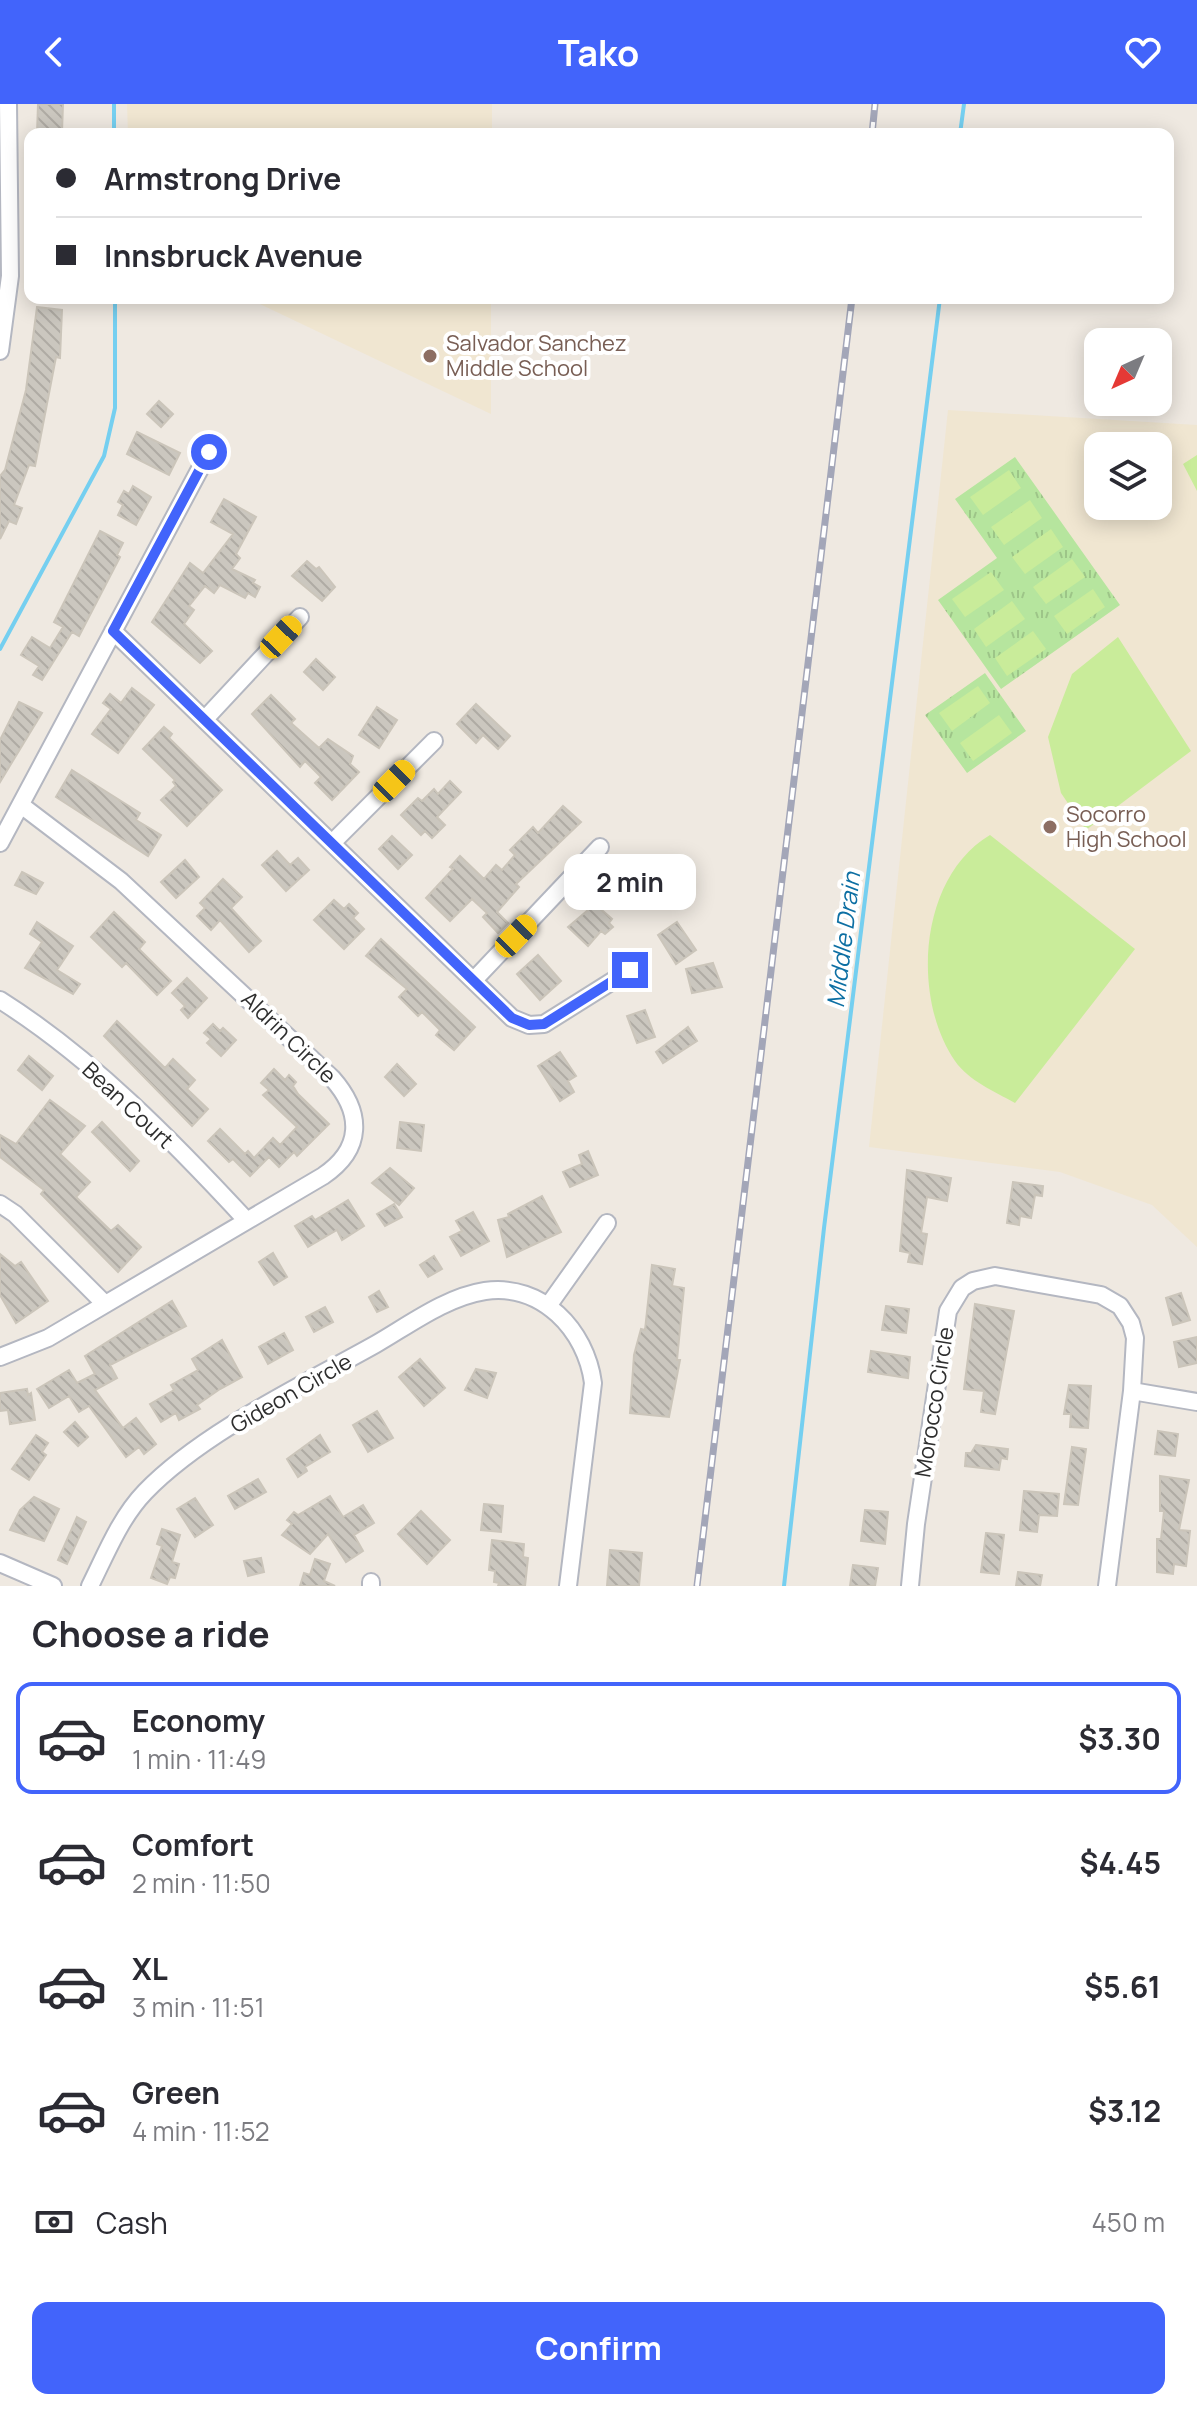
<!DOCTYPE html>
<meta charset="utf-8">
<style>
body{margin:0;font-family:Manrope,sans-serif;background:#f2f2f3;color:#2b2b33;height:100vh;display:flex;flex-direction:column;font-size:30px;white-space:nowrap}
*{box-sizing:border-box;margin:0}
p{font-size:26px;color:#7c7c81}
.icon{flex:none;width:44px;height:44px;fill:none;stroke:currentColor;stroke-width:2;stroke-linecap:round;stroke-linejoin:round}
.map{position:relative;height:1482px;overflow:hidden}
.panel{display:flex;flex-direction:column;background:#fff;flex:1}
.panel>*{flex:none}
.hud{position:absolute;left:24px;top:24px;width:1150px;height:176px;border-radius:16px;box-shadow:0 4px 20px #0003;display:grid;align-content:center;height:176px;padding:0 32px;background:#fff}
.needle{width:52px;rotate:224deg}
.controls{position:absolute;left:1084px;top:224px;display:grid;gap:16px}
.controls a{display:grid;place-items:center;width:88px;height:88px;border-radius:16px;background:#fff;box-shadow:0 4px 20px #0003;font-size:40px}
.end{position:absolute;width:36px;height:36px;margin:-18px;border:10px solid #4264fb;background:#fff;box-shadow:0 0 0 4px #fff}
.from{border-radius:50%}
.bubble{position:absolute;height:56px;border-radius:16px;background:#fff;box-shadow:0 4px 20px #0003;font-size:26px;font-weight:700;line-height:56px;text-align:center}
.car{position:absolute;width:24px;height:48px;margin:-24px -12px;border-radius:10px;box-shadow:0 0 6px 2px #0007;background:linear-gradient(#f5c518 24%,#345 0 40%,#f5c518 0 76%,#345 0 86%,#f5c518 0)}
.hud b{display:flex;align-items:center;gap:28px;height:76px;font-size:30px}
.hud b+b{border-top:2px solid #e1e1e2}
.hud i{width:20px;height:20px;background:#2b2b33}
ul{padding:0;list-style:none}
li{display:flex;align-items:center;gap:24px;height:112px;margin:0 16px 12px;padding:0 16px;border:4px solid transparent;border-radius:16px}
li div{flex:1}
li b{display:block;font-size:30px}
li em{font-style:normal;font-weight:700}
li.active{border-color:#4264fb}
li>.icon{width:72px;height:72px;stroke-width:1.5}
h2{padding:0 32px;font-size:36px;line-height:96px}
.pay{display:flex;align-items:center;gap:20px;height:88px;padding:0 32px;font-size:30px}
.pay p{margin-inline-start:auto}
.button{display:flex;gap:16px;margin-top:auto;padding:16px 32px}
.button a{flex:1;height:92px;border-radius:16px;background:#4264fb;color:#fff;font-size:32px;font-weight:700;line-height:92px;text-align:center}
header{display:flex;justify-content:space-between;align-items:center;height:104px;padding:0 32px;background:#4264fb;color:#fff;font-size:36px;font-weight:700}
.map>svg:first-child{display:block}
.education{fill:#f0e6d1;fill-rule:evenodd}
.park{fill:url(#park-tufts)}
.pitch{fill:#c9ec9a}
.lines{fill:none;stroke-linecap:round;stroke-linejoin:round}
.stream{stroke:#75cff0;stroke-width:4}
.building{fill:url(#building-back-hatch);stroke:#cbc5ba;stroke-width:2}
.minor-casing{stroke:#b4b7c1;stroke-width:20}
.minor{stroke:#fff;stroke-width:16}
.rail-casing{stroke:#a3a6b8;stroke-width:7}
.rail{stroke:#fff;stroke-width:4;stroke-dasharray:12;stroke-linecap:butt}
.route{stroke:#4264fb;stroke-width:10}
.education-dot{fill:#8d6e63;stroke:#fff;stroke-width:3}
.labels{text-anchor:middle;stroke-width:8;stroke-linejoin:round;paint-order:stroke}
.education-label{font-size:22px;fill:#785e54;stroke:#fff;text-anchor:start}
.street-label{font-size:22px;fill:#2e2e2e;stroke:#fff}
.water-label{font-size:24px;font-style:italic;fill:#0d6fa3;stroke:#fff}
</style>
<header><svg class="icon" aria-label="back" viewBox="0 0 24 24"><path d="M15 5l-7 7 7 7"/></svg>Tako<svg class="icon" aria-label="heart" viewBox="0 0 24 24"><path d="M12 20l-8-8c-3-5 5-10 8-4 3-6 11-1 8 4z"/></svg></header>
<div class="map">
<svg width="1197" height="1482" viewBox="0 0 1197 1482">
<defs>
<pattern id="park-tufts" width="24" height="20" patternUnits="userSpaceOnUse" patternTransform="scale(2)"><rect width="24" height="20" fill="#b6e59e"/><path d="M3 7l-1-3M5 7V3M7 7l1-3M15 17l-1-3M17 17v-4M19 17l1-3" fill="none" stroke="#9dc588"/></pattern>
<pattern id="building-back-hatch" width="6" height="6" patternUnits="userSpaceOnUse" patternTransform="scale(2)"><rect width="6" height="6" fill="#cbc7bf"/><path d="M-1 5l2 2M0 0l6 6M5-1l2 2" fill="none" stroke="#afaba4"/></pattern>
</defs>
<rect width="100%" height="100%" fill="#efe9e1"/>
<path class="education" d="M127 0H492V30H128Z
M247 194H491V310Z
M948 306 1197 321V1143L1152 1101 1060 1068 869 1043ZM1098 342H1158V402H1098Z"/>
<path class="park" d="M1015 353 1120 501 1001 585 938 496 997 454 955 395Z
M985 569 1026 627 967 669 925 611Z"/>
<path class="pitch" d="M1197 351V387L1183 360Z
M1009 366 1021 384 983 411 970 393Z
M1030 396 1042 414 1004 441 991 423Z
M1051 425 1063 443 1025 470 1012 453Z
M1072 455 1085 473 1046 500 1033 483Z
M991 468 1004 486 965 513 952 495Z
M1093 485 1105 503 1067 530 1054 512Z
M1012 497 1025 515 986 543 974 525Z
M1033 527 1046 545 1007 572 995 554Z
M1118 533 1191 647 1086 726 1061 689 1048 633 1072 570Z
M978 582 990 599 952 627 939 609Z
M999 611 1012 629 973 657 960 639Z
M990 731 1135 845 1015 999C994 987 969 977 955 957 911 893 919 773 990 731Z"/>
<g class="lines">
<path class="stream" d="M114 0V30
M960 30 964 0
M0 545 104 352 115 304V194
M784 1482 824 1124 940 194"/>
</g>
<path class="building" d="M38 0H63L62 28 37 30Z
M37 203 62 206 60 254 56 253 35 362 29 361 14 401 22 404 16 420 9 417 0 435V372L5 366 26 286Z
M159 297 173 310 161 323 147 310Z
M137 328 180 349 169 371 127 350Z
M133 382 151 393 136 421 118 411 123 401 118 398 124 387 129 390Z
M224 395 256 413 236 450 240 454 232 465 255 476 253 479 260 483 255 493 248 489 245 494 220 481 214 489 205 482 189 502 194 506 184 520 212 547 200 559 152 518 190 459 203 469 233 430 211 418Z
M100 427 123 439 117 451 120 453 79 532 72 528 42 576 33 571 39 562 21 551 32 533 50 544 63 523 54 518Z
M307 457 316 465 319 463 335 483 322 497 292 472Z
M316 555 335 573 323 586 304 568Z
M132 584 154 601 118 649 92 630 111 605 103 599 110 590 121 599Z
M271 591 295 615 291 619 319 644 328 635 353 652 350 660 359 668 332 696 315 679 321 673 305 657 300 663 252 610Z
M19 598 42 609 0 678V636Z
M476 600 510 632 498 645 483 631 476 639 457 620Z
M377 603 397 616 379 644 359 631Z
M164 623 172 630 169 634 222 686 187 722 161 696 176 682 173 678 175 676 143 645Z
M72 666 140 709 136 716 161 731 148 752 56 693Z
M450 677 461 688 437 713 445 721 432 734 425 727 421 731 401 711 418 694 422 697 434 685 438 690Z
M563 702 581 718 516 780 519 783 497 808 508 819 498 829 483 813 487 809 472 795 450 817 426 794 453 765 450 763 460 752 484 775 496 761 502 766 515 751 510 746 533 723 538 729Z
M392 732 412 751 398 765 379 745Z
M277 747 290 761 298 754 309 766 286 787 262 761Z
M185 756 199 773 176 794 161 778Z
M629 761 646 778 626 799 608 782Z
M22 768 43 779 36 790 15 781Z
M223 775 242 793 231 804 261 837 249 848 220 816 211 826 197 812 205 804 200 799Z
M334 796 344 805 349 800 358 809 353 814 364 825 344 845 314 816Z
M595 800 612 815 609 819 613 823 605 830 601 827 588 842 568 823Z
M114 808 145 838 139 845 171 877 157 891 126 859 122 863 91 833Z
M37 818 73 842 57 866 80 880 73 890 25 864 42 838 30 830Z
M677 818 696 846 676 860 658 831Z
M381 835 475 923 454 946 436 931 440 926 422 908 418 912 399 893 407 885 366 852Z
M538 851 561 877 540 896 517 870Z
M713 859 722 883 692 889 686 865Z
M187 874 207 894 188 914 181 906 185 902 172 889Z
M645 906 655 933 637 939 627 912Z
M117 917 165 964 173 955 195 976 187 985 208 1005 192 1022 104 932Z
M213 920 220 927 223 924 236 936 221 952 207 939 211 935 204 929Z
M688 923 697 937 663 959 656 948Z
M560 948 576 972 568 977 574 988 560 997 538 962Z
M29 952 53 972 42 986 18 966Z
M397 960 416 980 404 992 385 973Z
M274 965 285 976 289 971 296 978 293 982 298 990 329 1020 297 1052 294 1048 279 1063 269 1053 250 1072 233 1055 229 1058 208 1037 220 1025 245 1050 248 1047 254 1054 273 1034 280 1041 297 1023 263 991 269 986 261 979Z
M50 996 85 1022 60 1050 90 1078 76 1093 111 1127 118 1121 141 1143 118 1168 41 1090 44 1086 0 1053V1031L16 1040Z
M102 1018 139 1057 130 1067 92 1028Z
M400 1018 424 1021 421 1047 397 1044Z
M588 1047 598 1071 570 1083 563 1068 582 1060 579 1051Z
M390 1064 414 1084 399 1101 372 1079Z
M907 1066 951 1074 947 1097 927 1093 921 1129 927 1130 922 1160 908 1158 910 1149 900 1147Z
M1013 1078 1043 1082 1042 1092 1035 1091 1031 1114 1020 1112 1019 1121 1007 1119Z
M542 1092 561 1128 507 1153 498 1116 509 1113 508 1110Z
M348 1096 364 1122 342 1136 337 1126 308 1143 295 1122 312 1112 315 1116Z
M394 1100 402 1113 385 1122 377 1110Z
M473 1108 489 1137 461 1152 450 1133 462 1127 456 1117Z
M273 1149 287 1173 274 1181 259 1158Z
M0 1150 15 1162 21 1158 48 1197 16 1219 0 1191Z
M434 1152 442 1165 428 1173 420 1161Z
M652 1161 675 1165 672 1182 684 1184 677 1256H680L669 1313 630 1309 634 1251 641 1225 645 1226Z
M379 1187 388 1203 377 1208 369 1193Z
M1181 1189 1190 1216 1173 1221 1166 1194Z
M172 1197 186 1222 110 1261 117 1274 95 1286 123 1324 136 1314 156 1340 144 1350 139 1343 126 1353 89 1302 79 1308 69 1292 49 1304 37 1285 69 1266 77 1279 95 1270 85 1252Z
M975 1200 1014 1207 995 1310 981 1308 984 1287 964 1285Z
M886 1202 909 1205 906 1229 882 1226Z
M325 1203 333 1218 314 1228 306 1213Z
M284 1229 293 1246 268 1260 259 1243Z
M1197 1233V1259L1179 1263 1174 1238Z
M222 1236 242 1273 220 1285 197 1301 200 1305 179 1316 176 1309 161 1318 150 1300 174 1286 171 1281 198 1266 192 1255Z
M871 1247 910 1253 908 1274 868 1268Z
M420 1255 445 1284 424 1302 399 1273Z
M476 1265 496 1269 487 1294 465 1286Z
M1069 1281 1091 1282 1088 1324 1070 1323 1071 1310H1064Z
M27 1285 28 1291 31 1289 35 1316 10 1320 8 1306 0 1307V1289Z
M377 1307 393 1334 368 1348 353 1321Z
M75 1318 88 1333 78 1342 64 1328Z
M1158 1327 1178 1330 1175 1352 1155 1350Z
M36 1331 48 1339 42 1348 46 1351 29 1376 12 1365Z
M320 1331 330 1348 305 1363 307 1367 298 1373 287 1355Z
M976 1341 1008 1345 1007 1355 1001 1354 999 1366 965 1362 966 1349H971Z
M1072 1343 1086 1345 1078 1401 1064 1400Z
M1160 1372 1189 1376 1179 1426 1190 1427 1186 1462 1174 1460 1173 1470 1157 1468V1435H1161L1164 1407H1160Z
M258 1375 266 1388 235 1405 228 1392Z
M1024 1387 1059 1390 1057 1412 1039 1411 1037 1428 1020 1426Z
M330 1392 343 1413 363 1401 374 1419 354 1431 363 1447 346 1458 328 1430 310 1450 282 1431 292 1420 287 1416 294 1408 298 1411Z
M34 1393 59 1405 44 1437 10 1426 20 1406Z
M195 1394 213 1421 195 1433 177 1405Z
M484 1400 503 1402 501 1428 481 1426Z
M865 1406 888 1408 885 1440 861 1437Z
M421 1407 450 1436 427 1460 398 1430Z
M77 1413 86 1418 67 1460 58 1456Z
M162 1425 180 1431 172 1458 179 1460 175 1474 170 1473 167 1480 151 1474 162 1442 157 1440Z
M986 1429 1004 1431 999 1470 981 1468Z
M492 1436 524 1440 523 1453 528 1454 525 1482H498L499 1479 494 1478 495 1467 489 1466Z
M610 1446 642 1449 639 1482H607Z
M261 1454 264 1468 248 1472 244 1457Z
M315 1455 330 1460 324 1477 335 1482H300L304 1469 310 1471Z
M853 1461 878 1464 875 1482H850Z
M1018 1468 1042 1471 1040 1482H1016Z"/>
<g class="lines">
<defs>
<path id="minor" d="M0 247 10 172 8 0
M113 527 512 914 529 921 544 920 630 866
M205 615 300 513
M333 738 434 637
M0 739 209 348
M474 876 600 743
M0 896C92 954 173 1037 247 1117
M0 1100 15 1110 104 1199
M548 1202 607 1119
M0 1253 48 1234 323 1072C363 1045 363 1009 332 974L121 777 21 701
M1132 1287 1197 1298
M0 1459 53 1482
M90 1482C106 1450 120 1414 145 1388 203 1328 303 1281 376 1240 409 1221 446 1193 485 1187 542 1179 586 1226 593 1279L568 1482
M371 1482V1478
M910 1482 916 1420 948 1207 962 1184 973 1177 995 1172 1101 1191 1120 1202 1131 1219 1135 1234 1132 1287 1107 1482"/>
</defs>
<use href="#minor" class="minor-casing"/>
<use href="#minor" class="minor"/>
<defs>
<path id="rail" d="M872 30 875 0
M697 1482 852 194"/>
</defs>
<use href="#rail" class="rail-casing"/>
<use href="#rail" class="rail"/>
</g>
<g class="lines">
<path class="route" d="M209 348 113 527 512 914 529 921 544 920 630 866"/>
</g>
<g class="education-dot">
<circle cx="430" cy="252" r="8"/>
<circle cx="1050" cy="723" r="8"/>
</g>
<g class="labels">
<g class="education-label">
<text x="446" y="247">Salvador Sanchez<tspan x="446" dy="25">Middle School</tspan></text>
<text x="1066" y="718">Socorro<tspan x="1066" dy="25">High School</tspan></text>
</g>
<g class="street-label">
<text transform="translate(289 933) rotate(44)" y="8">Aldrin Circle</text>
<text transform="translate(128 1001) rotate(43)" y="8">Bean Court</text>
<text transform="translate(291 1289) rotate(-30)" y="8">Gideon Circle</text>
<text transform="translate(934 1298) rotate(-81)" y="8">Morocco Circle</text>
</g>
<g class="water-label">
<text transform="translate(844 836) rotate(-83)" y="8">Middle Drain</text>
</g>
</g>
</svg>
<div class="controls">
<a><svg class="needle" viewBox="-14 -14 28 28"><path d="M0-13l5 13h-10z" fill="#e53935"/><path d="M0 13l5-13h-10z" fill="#7c7c81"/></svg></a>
<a><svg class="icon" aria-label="layers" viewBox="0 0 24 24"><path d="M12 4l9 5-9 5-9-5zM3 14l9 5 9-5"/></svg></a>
</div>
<i class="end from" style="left:209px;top:348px"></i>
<i class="end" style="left:630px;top:866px"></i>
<div class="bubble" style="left:564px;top:750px;width:132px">2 min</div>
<i class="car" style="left:281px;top:533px;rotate:43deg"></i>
<i class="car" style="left:394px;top:677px;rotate:45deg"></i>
<i class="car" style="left:516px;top:832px;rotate:44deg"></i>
<div class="hud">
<b><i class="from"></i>Armstrong Drive</b>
<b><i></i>Innsbruck Avenue</b>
</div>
</div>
<section class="panel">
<h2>Choose a ride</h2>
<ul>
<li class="active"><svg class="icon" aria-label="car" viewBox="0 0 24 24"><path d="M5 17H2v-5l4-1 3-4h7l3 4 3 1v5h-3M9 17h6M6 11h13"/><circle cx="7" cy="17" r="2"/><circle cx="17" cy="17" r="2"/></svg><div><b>Economy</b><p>1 min · 11:49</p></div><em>$3.30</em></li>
<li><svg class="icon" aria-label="car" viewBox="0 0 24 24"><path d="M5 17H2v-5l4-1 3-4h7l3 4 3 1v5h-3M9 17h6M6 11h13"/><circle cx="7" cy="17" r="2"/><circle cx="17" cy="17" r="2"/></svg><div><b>Comfort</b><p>2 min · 11:50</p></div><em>$4.45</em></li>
<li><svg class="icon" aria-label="car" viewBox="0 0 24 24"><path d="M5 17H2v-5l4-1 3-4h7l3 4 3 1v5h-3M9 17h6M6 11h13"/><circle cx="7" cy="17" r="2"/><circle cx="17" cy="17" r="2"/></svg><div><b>XL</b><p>3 min · 11:51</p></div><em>$5.61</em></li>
<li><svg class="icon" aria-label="car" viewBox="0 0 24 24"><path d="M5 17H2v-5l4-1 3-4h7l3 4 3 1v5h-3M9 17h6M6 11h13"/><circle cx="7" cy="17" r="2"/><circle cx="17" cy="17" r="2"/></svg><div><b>Green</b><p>4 min · 11:52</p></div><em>$3.12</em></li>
</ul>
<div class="pay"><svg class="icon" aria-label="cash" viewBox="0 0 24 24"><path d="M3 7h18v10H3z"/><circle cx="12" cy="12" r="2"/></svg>Cash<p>450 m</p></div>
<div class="button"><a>Confirm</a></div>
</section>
